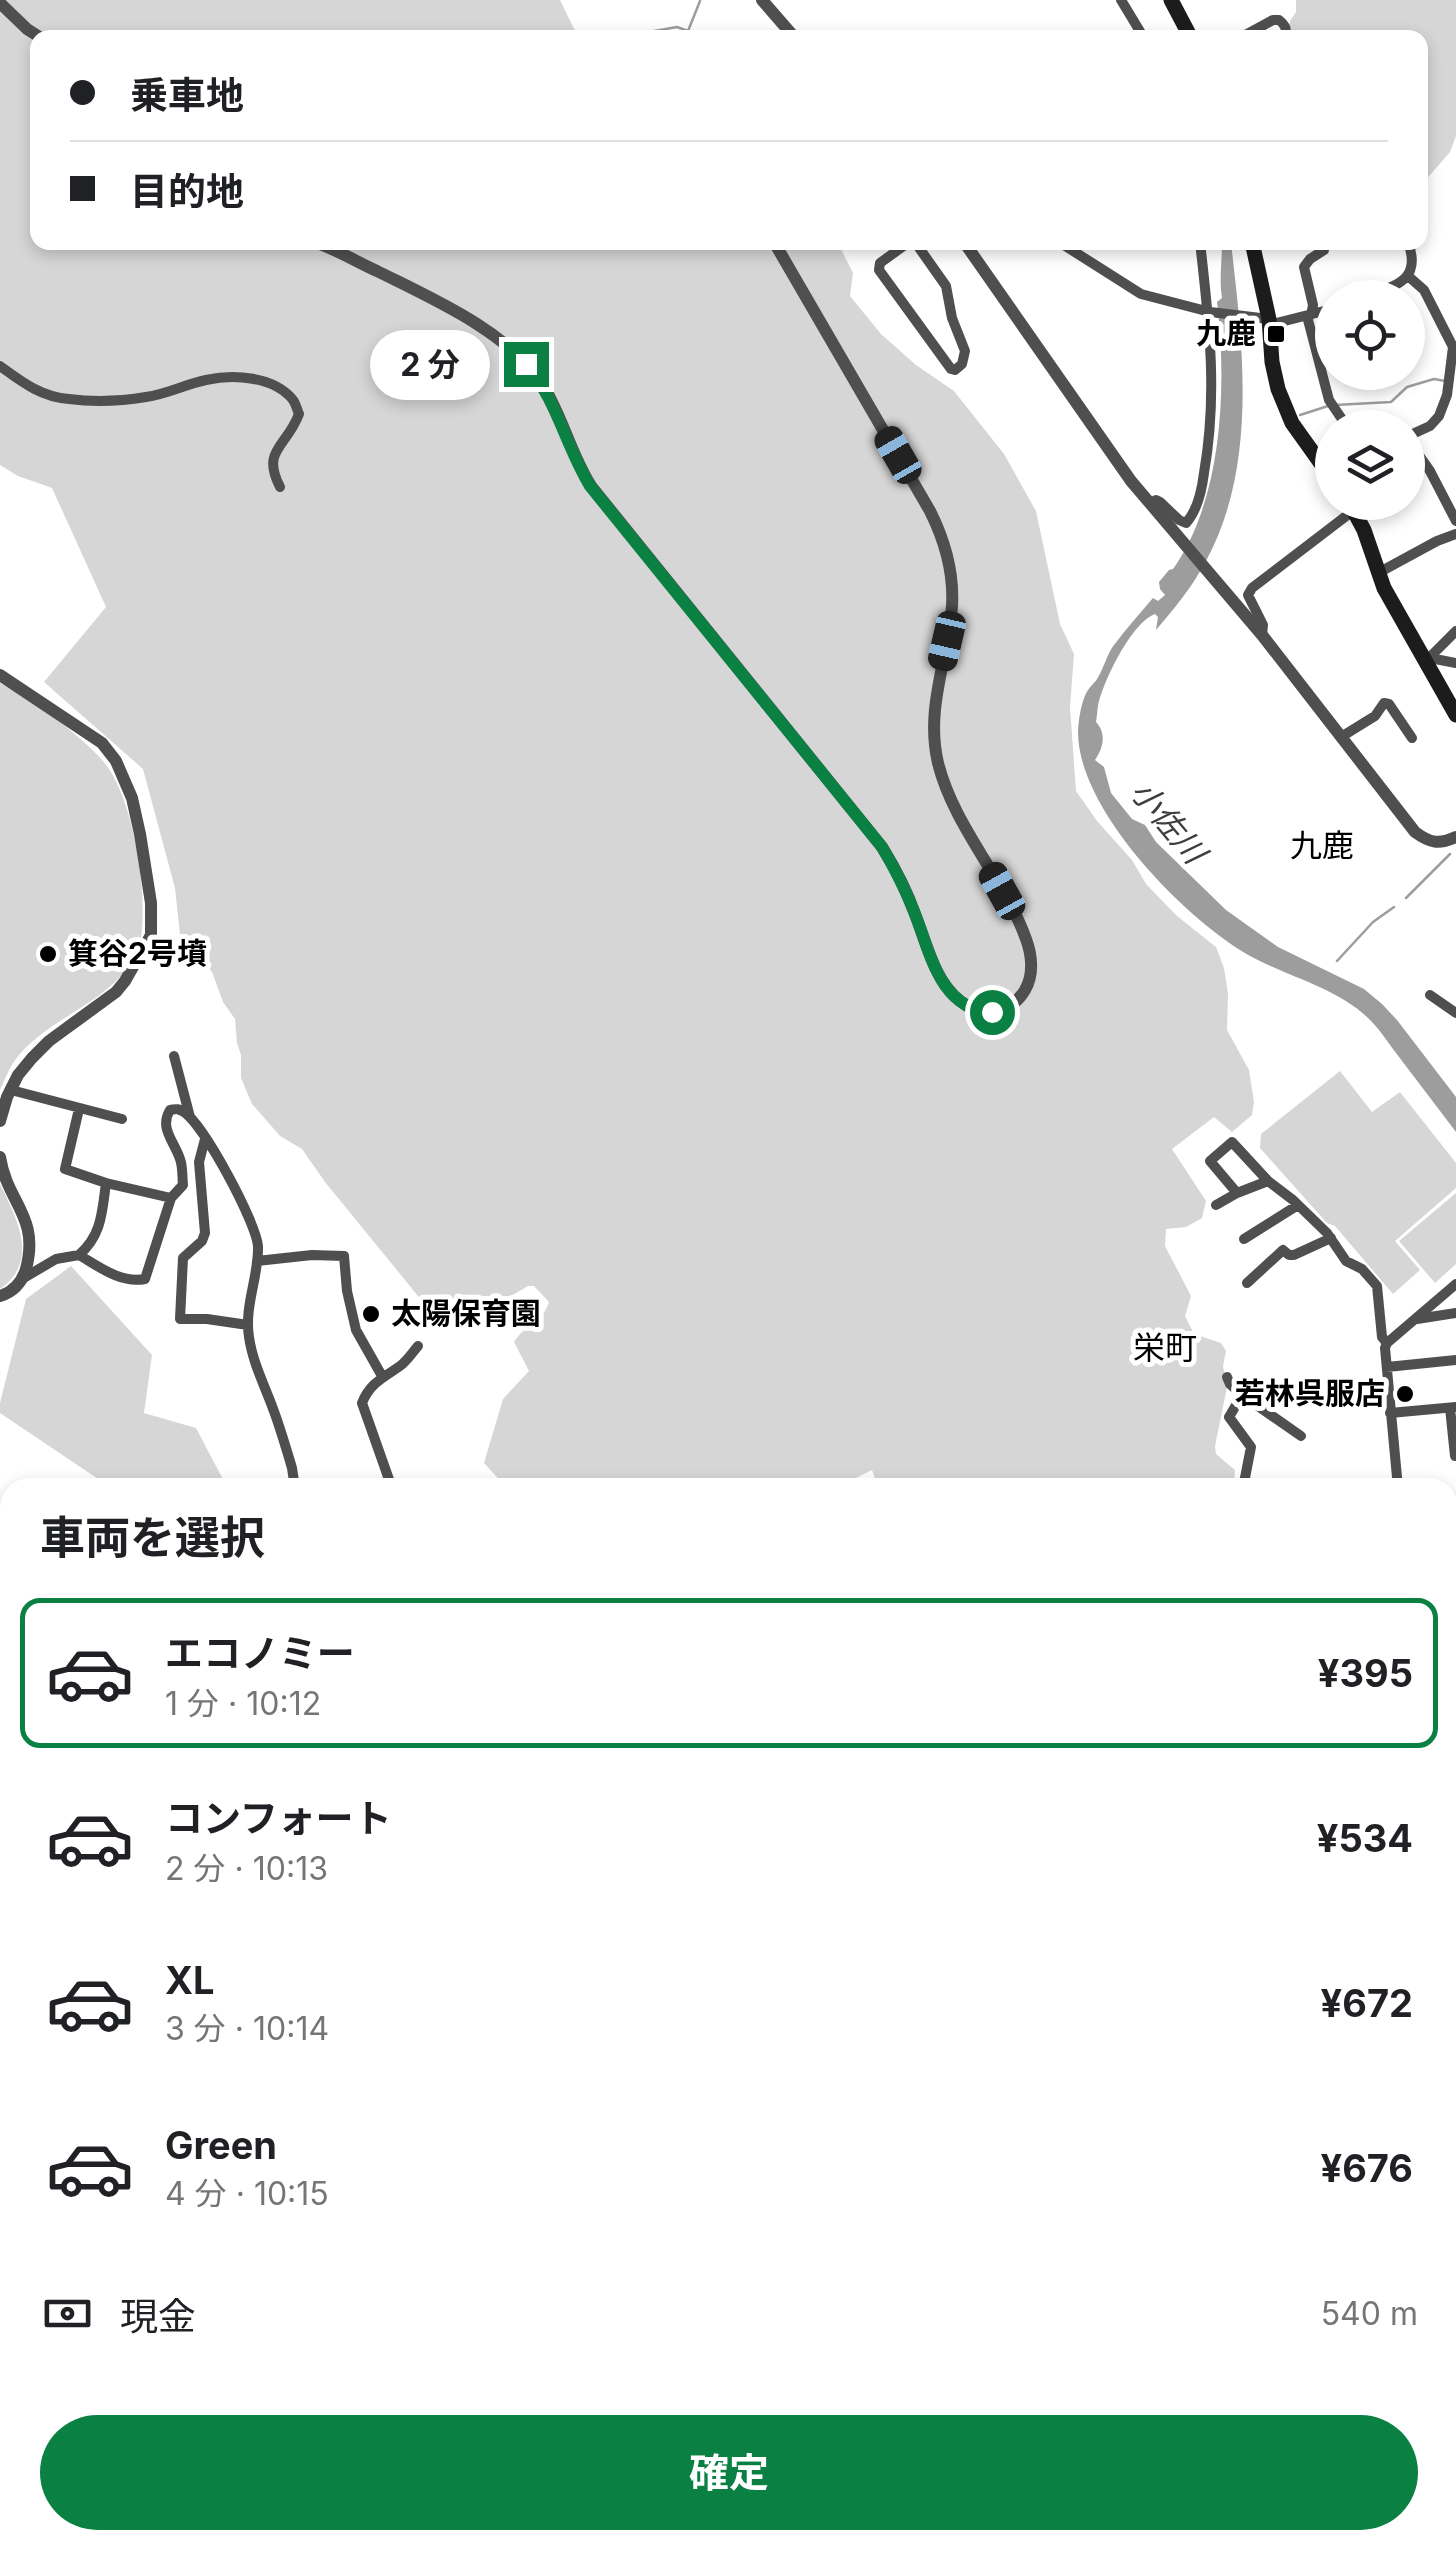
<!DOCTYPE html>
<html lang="ja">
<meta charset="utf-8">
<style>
body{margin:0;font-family:Inter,"Noto Sans JP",sans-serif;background:#f6f6f6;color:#202124;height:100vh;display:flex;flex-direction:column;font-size:38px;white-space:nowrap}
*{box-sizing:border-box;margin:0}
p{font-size:32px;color:#757577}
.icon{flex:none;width:55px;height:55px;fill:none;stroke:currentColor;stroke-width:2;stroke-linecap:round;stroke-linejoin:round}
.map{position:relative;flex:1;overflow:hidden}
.sheet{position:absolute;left:0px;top:1478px;width:1458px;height:1072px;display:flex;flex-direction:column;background:#fff;border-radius:30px 30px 0 0;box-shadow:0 5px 15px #0003}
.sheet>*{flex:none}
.guide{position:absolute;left:30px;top:30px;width:1398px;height:220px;border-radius:20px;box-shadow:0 5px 15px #0003;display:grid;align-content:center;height:220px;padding:0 40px;background:#fff}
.controls{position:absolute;left:1315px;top:280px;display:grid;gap:20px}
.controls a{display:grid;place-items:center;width:110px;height:110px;border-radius:50%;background:#fff;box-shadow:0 5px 15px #0003;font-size:50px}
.end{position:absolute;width:45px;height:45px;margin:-22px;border:12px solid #0b8043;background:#fff;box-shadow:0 0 0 5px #fff}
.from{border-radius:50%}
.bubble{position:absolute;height:70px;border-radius:35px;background:#fff;box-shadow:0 5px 15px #0003;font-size:32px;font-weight:700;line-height:70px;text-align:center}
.car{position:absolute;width:30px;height:60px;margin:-30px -15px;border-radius:12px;box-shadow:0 0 8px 2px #0007;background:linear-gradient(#222 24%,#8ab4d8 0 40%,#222 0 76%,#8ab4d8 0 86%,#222 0)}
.guide b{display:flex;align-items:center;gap:35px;height:95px;font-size:38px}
.guide b+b{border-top:2px solid #e0e0e0}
.guide i{width:25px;height:25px;background:#202124}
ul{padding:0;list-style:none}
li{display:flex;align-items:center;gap:30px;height:150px;margin:0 20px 15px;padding:0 20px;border:5px solid transparent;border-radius:20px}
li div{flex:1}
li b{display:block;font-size:38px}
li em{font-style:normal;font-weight:700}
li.on{border-color:#0b8043}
li>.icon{width:90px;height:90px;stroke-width:1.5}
h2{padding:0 40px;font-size:45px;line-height:120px}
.pay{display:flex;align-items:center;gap:25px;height:110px;padding:0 40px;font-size:38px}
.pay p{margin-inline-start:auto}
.primary-button{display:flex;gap:20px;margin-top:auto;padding:20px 40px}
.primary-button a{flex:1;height:115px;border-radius:60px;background:#0b8043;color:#fff;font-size:40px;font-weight:700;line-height:115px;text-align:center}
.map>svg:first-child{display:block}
.green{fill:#d6d6d6}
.water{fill:#9d9d9d}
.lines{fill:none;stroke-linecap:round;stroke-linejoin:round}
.stream{stroke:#9d9d9d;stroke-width:2.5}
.river{stroke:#9d9d9d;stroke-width:18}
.primary-casing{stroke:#dbdbdb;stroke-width:19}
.trunk-casing{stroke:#dbdbdb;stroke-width:21}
.minor{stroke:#4f4f4f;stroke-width:10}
.tertiary{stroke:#4f4f4f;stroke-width:12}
.secondary{stroke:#1c1c1c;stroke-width:15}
.primary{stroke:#000;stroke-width:15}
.trunk{stroke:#000;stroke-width:18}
.route{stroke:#0b8043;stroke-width:12}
.poi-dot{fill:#000;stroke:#fff;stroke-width:4}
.labels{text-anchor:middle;stroke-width:10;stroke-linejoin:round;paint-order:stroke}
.poi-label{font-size:30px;font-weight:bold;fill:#000;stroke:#fff;text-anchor:end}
.water-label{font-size:32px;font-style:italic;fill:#3e3e3e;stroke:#fff}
.neighbourhood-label{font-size:32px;fill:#000;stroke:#fff}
</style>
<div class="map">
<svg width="1456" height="2549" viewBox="0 0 1456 2549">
<rect width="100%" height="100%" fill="#fff"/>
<path class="green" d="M0 0H560L578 37 38 38V242L838 243 853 273 850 296 881 334 916 365 954 391 1004 454 1036 511 1060 624 1074 654 1070 707 1076 791 1097 821 1132 860 1146 884 1177 916 1216 947 1224 968 1228 994 1227 1030 1249 1070 1254 1102 1252 1115 1232 1132 1214 1117 1172 1149 1206 1201 1202 1218 1186 1227 1166 1229 1165 1246 1191 1296 1185 1316 1194 1334 1221 1343 1226 1351 1223 1366 1227 1387 1215 1446 1216 1454 1235 1470 1234 1487H878L872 1470 856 1478 853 1488 735 1487 723 1478 707 1488H507L484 1463 503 1399 529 1371 514 1342C525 1324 543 1322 549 1302L534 1286H528L480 1314 427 1307 325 1182 302 1149 280 1136 252 1104 241 1078V1055L237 1043 235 1019 223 1002 212 972 180 934 175 888 143 769 44 682 106 607 52 488 18 476 0 465Z
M1296 0H1456V136L1450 152 1424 182 1420 181V38H1288L1290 21 1296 12Z
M0 683C35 702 77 732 103 761 133 795 148 892 141 937 138 950 130 967 120 977 89 1010 39 1025 13 1063 8 1071 4 1081 0 1090Z
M1340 1071 1372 1112 1400 1092 1456 1163V1188L1395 1241 1420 1270 1393 1294 1335 1226 1327 1223 1260 1148 1261 1134Z
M0 1184C17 1219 40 1261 0 1289Z
M1456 1193V1264L1435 1283 1399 1241Z
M71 1266 152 1355 144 1413 196 1428 227 1487H110L0 1413V1403L26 1299Z
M58 2540H742L752 2549H58Z"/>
<path class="water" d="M1222 243H1231C1243 346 1258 465 1206 561 1192 587 1175 608 1156 630L1158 617 1155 614C1131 623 1103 682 1098 706 1097 712 1097 717 1096 722 1107 734 1103 748 1095 760L1104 767 1111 793 1132 819 1145 825 1156 842 1226 910 1278 947 1364 989 1382 1004 1397 1020 1456 1097V1132C1436 1106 1416 1079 1396 1053 1387 1041 1378 1027 1367 1017 1336 988 1289 977 1252 957 1187 922 1066 800 1079 720 1080 712 1083 697 1088 690 1090 686 1095 683 1097 679 1104 668 1107 654 1114 645 1126 629 1140 613 1153 598L1158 601 1165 595 1160 589 1159 582 1169 570 1173 569C1223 499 1227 385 1217 302L1222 298C1219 279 1222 262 1222 243Z"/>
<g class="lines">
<path class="stream" d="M640 38 643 33 677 27 688 31 700 1
M1335 405 1391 402 1407 387 1434 379 1445 381
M1300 415 1328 406
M1406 898 1450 854
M1337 961 1373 922 1394 907"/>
<path class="river" d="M0 2511 10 2510"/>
<defs>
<path id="primary" d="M0 1674 10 1673
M1448 2239 1456 2248"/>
<path id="trunk" d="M0 2190 10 2193
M766 2540 775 2549"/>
</defs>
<use href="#primary" class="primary-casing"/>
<use href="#trunk" class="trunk-casing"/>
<path class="minor" d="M1121 0 1144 38
M1240 38 1273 20H1279C1285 25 1288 29 1284 38
M909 242 880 263 879 270 951 369 955 370 962 364 965 351 952 318 946 286 915 242
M1059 242 1141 294 1210 312 1269 319
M1362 298C1392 286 1423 283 1408 242
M1311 315 1313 305 1304 267 1310 259 1324 250 1323 242
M1307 316 1329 400 1348 428
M1269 325 1332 309
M0 366C22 382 41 397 69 399 93 402 122 401 146 397 167 394 186 384 206 380 233 374 274 376 293 400 296 404 297 410 299 414 286 448 261 450 280 487
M1408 436 1430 426 1439 416 1447 395 1453 347 1424 290 1408 276
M1408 440 1430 471 1456 521
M1150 503 1156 500 1160 502 1179 520 1186 523C1197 511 1202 489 1204 473 1218 393 1209 322 1200 242
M1378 573 1437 541 1456 534
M1262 635 1263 625 1248 595 1252 588 1354 510
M1430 658 1456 663
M1426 661 1456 631
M1341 737 1375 716 1384 703 1389 704 1412 738
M1430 995 1456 1013
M174 1056 190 1117
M11 1090 122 1119
M79 1109 65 1169 106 1183
M205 1139 199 1162 205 1233 202 1241 183 1258 180 1319H207L248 1325
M1237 1193 1210 1161 1232 1142 1268 1181 1293 1200 1327 1233 1346 1261 1362 1269 1377 1286 1382 1337 1387 1343
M1216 1205 1237 1193 1268 1181
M1244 1239 1298 1205
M79 1255C102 1235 102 1212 106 1183L171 1198
M257 1261 312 1255 344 1256 347 1291 356 1330 382 1376
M22 1279 56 1259 79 1255C98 1266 121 1284 145 1279L171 1198 183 1185C182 1176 183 1167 180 1159 174 1141 159 1128 170 1110 177 1109 177 1108 184 1112 204 1125 256 1222 258 1246 259 1276 244 1306 249 1337 253 1365 267 1390 276 1417 282 1434 287 1451 292 1468L295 1488
M1247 1283 1283 1250 1289 1255H1294L1331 1238
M1417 1319 1456 1313
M1387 1367 1456 1360
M1227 1377 1230 1384 1242 1395
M1450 1408 1455 1456
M1390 1413 1456 1407
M392 1488 362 1403C370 1383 383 1378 400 1366 407 1361 412 1353 418 1346
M1243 1488 1251 1447 1229 1417 1242 1395 1301 1436
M1398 1488 1385 1348 1387 1343 1456 1284
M0 2495 10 2493
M1330 2540 1339 2549
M1404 2540 1413 2549
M1132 2549 1141 2540"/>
<path class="tertiary" d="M762 0 795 38
M0 3 27 29 41 38
M314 242C336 249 357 262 377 271 431 298 507 331 541 382 562 414 570 453 591 486L882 847C895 868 907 891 915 914 927 944 934 980 960 1001 980 1018 1011 1014 1025 990 1034 975 1032 955 1026 939 1004 878 954 827 938 763 925 708 948 660 952 606 954 573 945 541 930 511L774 242
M964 242 1131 481 1262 635 1415 832C1430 843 1439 845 1456 837
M0 675 102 743 116 761 132 798 140 834 151 903V935L125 981 116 992 49 1041 32 1058 18 1075 7 1097 0 1121
M0 1157C7 1203 40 1216 26 1269 22 1282 13 1292 0 1296
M1448 1510 1456 1509
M1448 1732 1456 1725
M0 2057 10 2060
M0 2326 10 2329"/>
<path class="secondary" d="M1171 0 1191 38
M1252 242 1269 319 1272 362 1278 389 1292 423 1332 479
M1349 502 1364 530 1384 588 1456 715"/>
<use href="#primary" class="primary"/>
<use href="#trunk" class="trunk"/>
</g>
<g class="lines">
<path class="route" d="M526 364C557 400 566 447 590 486L882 847C894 867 904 887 913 909 930 950 938 1009 992 1012"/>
</g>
<g class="poi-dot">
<rect x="1266" y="324" width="20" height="20" rx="5"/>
<circle cx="48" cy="954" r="10"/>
<circle cx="371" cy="1314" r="10"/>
<circle cx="1405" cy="1394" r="10"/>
</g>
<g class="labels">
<g class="poi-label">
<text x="1256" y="344">九鹿</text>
<text x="68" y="964" text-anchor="start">箕谷2号墳</text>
<text x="391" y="1324" text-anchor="start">太陽保育園</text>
<text x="1385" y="1404">若林呉服店</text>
</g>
<g class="water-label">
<text transform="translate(1168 822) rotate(50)" y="11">小佐川</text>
</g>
<g class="neighbourhood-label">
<text x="1322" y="857">九鹿</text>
<text x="1165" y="1359">栄町</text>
</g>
</g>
</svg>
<div class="controls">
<a><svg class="icon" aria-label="locate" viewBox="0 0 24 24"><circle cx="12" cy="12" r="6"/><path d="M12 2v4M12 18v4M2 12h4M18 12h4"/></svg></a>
<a><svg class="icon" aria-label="layers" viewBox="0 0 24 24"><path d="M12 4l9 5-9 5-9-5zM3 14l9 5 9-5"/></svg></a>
</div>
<i class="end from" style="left:992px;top:1012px"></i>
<i class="end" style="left:526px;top:364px"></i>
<div class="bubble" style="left:370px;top:330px;width:120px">2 分</div>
<i class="car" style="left:898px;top:455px;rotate:330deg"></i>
<i class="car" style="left:947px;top:641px;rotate:193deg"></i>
<i class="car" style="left:1002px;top:891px;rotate:331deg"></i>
<div class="guide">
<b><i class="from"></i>乗車地</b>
<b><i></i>目的地</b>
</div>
<section class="sheet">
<h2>車両を選択</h2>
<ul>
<li class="on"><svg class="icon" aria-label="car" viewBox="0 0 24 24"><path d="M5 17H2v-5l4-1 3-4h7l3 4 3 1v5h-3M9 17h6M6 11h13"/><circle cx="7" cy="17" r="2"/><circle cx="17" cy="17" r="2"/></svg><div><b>エコノミー</b><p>1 分 · 10:12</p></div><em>¥395</em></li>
<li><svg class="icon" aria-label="car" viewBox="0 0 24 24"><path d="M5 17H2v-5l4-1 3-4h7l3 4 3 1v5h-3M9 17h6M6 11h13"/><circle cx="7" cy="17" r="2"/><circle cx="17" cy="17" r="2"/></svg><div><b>コンフォート</b><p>2 分 · 10:13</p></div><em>¥534</em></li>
<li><svg class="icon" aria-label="car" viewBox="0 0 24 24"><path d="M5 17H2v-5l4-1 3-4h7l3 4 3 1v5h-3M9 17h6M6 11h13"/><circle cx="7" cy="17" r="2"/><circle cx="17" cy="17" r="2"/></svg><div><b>XL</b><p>3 分 · 10:14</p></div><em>¥672</em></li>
<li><svg class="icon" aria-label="car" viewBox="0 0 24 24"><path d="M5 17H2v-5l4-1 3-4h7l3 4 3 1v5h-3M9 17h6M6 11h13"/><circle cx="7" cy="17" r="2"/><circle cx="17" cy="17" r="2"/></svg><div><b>Green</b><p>4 分 · 10:15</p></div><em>¥676</em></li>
</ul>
<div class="pay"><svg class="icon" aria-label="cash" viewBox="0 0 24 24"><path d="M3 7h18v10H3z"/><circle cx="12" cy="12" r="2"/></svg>現金<p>540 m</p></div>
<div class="primary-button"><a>確定</a></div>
</section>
</div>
